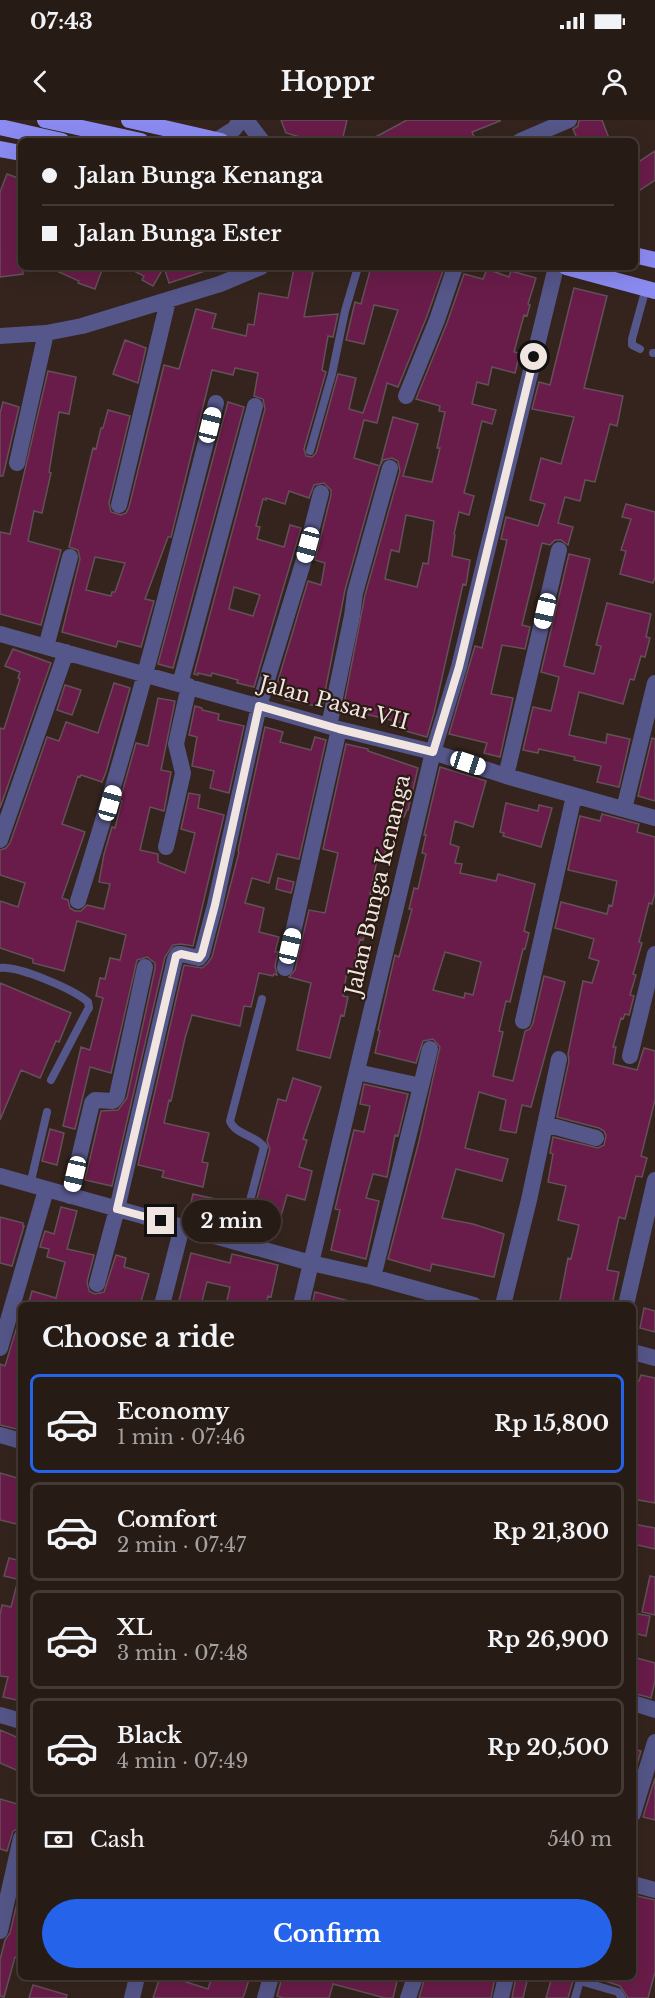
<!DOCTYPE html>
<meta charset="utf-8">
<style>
body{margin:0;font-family:"Libre Baskerville",serif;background:#2f241f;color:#f1f3f6;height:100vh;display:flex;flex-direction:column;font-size:22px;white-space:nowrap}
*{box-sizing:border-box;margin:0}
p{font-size:20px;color:#a4a1a1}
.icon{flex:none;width:33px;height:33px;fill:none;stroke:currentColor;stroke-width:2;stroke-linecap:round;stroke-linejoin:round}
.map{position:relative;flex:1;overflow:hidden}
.details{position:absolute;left:18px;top:1182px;width:618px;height:678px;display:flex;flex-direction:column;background:#271b16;border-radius:9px;box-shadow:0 6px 24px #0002,0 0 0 2px #433935}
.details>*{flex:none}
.hud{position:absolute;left:18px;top:18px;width:620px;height:132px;border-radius:9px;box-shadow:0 6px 24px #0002,0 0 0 2px #433935;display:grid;align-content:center;height:132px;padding:0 24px;background:#271b16}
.end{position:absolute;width:27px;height:27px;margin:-14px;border:8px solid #f0e5e0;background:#111;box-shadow:0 0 0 3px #111}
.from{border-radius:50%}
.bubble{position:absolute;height:42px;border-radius:21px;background:#271b16;box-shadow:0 6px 24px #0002,0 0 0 2px #433935;font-size:20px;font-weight:700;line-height:42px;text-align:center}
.car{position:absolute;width:18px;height:36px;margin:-18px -9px;border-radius:8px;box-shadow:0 0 4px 2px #0007;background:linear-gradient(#fff 24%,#345 0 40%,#fff 0 76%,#345 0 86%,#fff 0)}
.hud b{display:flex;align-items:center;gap:21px;height:57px;font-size:22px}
.hud b+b{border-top:2px solid #433935}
.hud i{width:15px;height:15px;background:#f1f3f6}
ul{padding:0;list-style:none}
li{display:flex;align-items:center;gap:18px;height:99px;margin:0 12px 9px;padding:0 12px;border:3px solid #433935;border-radius:9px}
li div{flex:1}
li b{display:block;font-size:22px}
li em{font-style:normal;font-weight:700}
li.on{border-color:#2563eb}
li>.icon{width:54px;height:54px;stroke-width:1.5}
h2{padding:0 24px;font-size:27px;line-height:72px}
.pay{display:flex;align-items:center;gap:15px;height:66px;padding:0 24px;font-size:22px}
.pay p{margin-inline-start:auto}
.cta{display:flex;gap:12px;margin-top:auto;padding:12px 24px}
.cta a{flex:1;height:69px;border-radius:36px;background:#2563eb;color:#fff;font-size:24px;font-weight:700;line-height:69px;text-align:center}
.status{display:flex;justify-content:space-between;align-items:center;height:42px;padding:0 30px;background:#271b16;direction:ltr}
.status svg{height:16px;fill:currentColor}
header{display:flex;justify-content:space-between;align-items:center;height:78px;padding:0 24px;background:#271b16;font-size:27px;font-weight:700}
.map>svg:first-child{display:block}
.building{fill:#691c49;stroke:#635059;stroke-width:1.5;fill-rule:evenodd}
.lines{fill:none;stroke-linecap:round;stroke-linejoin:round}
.service{stroke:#555689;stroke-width:8}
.minor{stroke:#555689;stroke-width:16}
.tertiary{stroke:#555689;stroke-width:16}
.trunk{stroke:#8b8af1;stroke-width:16}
.route{stroke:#f0e5e0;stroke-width:8}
.labels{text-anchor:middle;stroke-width:4.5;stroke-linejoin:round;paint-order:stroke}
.street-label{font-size:21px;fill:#f0e5e0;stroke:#2a1b13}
</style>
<div class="status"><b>07:43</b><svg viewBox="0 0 49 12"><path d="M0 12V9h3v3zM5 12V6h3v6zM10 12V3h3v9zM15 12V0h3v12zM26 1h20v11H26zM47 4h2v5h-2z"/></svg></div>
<header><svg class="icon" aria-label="back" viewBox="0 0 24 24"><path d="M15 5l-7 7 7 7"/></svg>Hoppr<svg class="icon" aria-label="person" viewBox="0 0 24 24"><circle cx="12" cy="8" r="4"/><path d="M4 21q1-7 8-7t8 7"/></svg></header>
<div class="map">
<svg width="655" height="1878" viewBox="0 0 655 1878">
<rect width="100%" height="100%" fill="#34241d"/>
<path class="building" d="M281 0H347L342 21H314L286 13Z
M407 0H500V1L472 12 476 21H368Z
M579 0H602L610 21H578L573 9 578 6Z
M655 31V60L634 74V45Z
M7 54 21 59V100L17 98 23 154 0 157V72Z
M48 147H103L95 169 78 163 79 161Z
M126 147H210L211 149 169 163 164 147 153 166 142 160 144 156Z
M371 147 444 148 427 196 398 267 387 263 377 303 364 300 354 338 380 346 393 297 418 304 403 356 432 362 440 328H437L445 292 439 291 440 286 416 279 447 203 464 154 483 159 487 149 509 157 511 151 536 158 528 184 530 185 527 196 524 195 514 232 520 233 515 253 492 247 488 265 477 262 472 284 496 290 492 304 482 301 464 373 474 376 469 395 459 392 454 414 455 415 452 436 470 440 466 465 463 464 434 593 427 617 402 610 404 603 343 589 365 475 400 351 398 341 392 338 383 340 380 345 345 470 322 587 285 580V578L274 574 308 461 321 465 325 443 315 440 331 375V370L324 363 314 365 309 378 289 371 285 384 266 378V380L263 379 256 406 260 407 257 419 284 427 290 405 301 408 254 567 237 563 238 560 212 553 211 556 198 553V555L194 554 265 289 263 279 254 276 258 253 235 248 233 255 212 250 171 417H168L145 479 154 481 141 527 118 521 116 527 62 512 80 439 78 430 69 427 93 328 96 329 101 308H103L108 290 130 296 109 383 111 392 121 395 126 393 129 387 164 245 179 249 196 189 216 194 212 208 246 216 248 204 254 205 259 173 288 178 294 148 313 152 304 197 338 194 333 217 328 216 322 250 326 252 304 329 306 336 312 337 316 333 338 254 356 258 349 289 363 293 398 190 374 185 364 224 346 220 355 182 361 184ZM406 395 434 401 428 444 423 443 417 467 385 459 391 430 399 432ZM95 437 125 443 115 472H112L111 476 86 470ZM234 467 260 475 253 496 229 489Z
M574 168 607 176 584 268 623 276 617 306 610 304 595 362 585 360 580 381 565 377 558 403 573 407 568 425 561 420H555L550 425 542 423 522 505 530 507 525 529 502 525 491 574 513 578 500 637 484 633 487 623 449 614 475 526 482 528 507 420 501 419 506 397 538 406 545 384 530 380 541 338 561 344 574 297 532 289 539 262 550 265Z
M125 220 146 228 138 263 113 254Z
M48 251 76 257 69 294 59 292 49 352 51 353 42 393 34 391 28 421 61 430 41 505 0 494V412L10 414Z
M3 282 19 287 3 356H0V293Z
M228 282 244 287 173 548 158 544Z
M626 384 655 392V457L653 463 620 454 626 431 621 430 631 399 622 397Z
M569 434 590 439 564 546 594 554 601 526 596 525 607 483 651 494 646 517 650 518 645 537 641 536 634 560 630 559 623 584 579 572 569 615 606 623 607 614 630 619 619 667 597 662 601 646 574 640 575 637 539 629 538 633 523 630 533 587 551 591 559 557 541 552Z
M13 529 51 543 0 688V608L4 609 20 559 18 558 20 552 5 546Z
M114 563 130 568 106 652 102 662 81 655 80 657 78 656 62 704 85 712 62 778 68 780 70 788 75 791H81L87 785 104 789 110 764 99 762 104 734 112 707 115 708 122 681 120 680 136 623 148 626 158 578 175 581 161 650 171 652 164 691 150 687 140 730 158 734V742L185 753 195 713 181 709 189 673 200 675 198 688 224 695 193 826 181 824 173 825 165 837 112 1066 85 1060 101 991 118 990 127 978 155 849V843L147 837 137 840 111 953 90 947 75 1009 63 1006 81 927 90 930 103 878 96 876 100 858 105 859 110 838 120 840 126 815 77 801 64 851 33 843V839L0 828V781L18 787 25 763 0 755V730L6 728 10 723 47 617 59 621 66 602 98 613Z
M65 565 81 570 72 595 57 590Z
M195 586 202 588V590L219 594 218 600 244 606 229 673 210 668 214 651 192 646 197 617 189 615Z
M265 607 283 612 280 622 311 630 315 617 326 620 299 739 277 734 269 763 252 758 245 783 264 788 259 812 279 817 275 832H278L275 846 277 855 274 854 273 856 259 853 251 887 244 886 240 906 192 895 185 918 171 981 169 980 164 1003 209 1013 202 1042 208 1043 203 1067 162 1057 164 1051 138 1045 184 845 202 848 207 844 212 837 239 732 238 731Z
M652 618 655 619V681L638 676Z
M346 624 368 629V631L418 648 408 690H407L404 697 399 695 394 715 389 713 383 742 377 740 370 774 376 775 373 787H371L363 820 360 819 355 842 360 843 357 854 347 851 343 876 348 877 344 896 341 895 330 938 297 930 311 863 289 857 295 850 309 790 325 793 338 733 323 729Z
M440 647 486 661 473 707 455 701 450 724 459 727 455 743 462 744 460 753 496 761 498 754 535 764 524 811 529 813 525 829H523L510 882 506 881 499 911 503 912 493 956 513 961 525 911 530 909 533 903 544 856 565 862 531 987 522 985 516 1013 500 1010 506 980 479 972 465 1028 508 1039 502 1061 456 1049 442 1098 473 1104 504 1114 494 1157 432 1144 430 1151 388 1139 419 1021 440 927 433 919 423 921 416 943 375 933 380 911 378 910 395 835 399 837 412 789H409L414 768 418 769 426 734 422 733 426 715H424ZM445 832 481 842 473 875 465 873 464 878 433 870Z
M506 683 538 691 539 685 552 688 541 727 503 716 504 713 500 712Z
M602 694 639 704 637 712 655 717V773L652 784 649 783 639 822 642 823 633 854 636 855 630 875 634 876 629 895 625 894 623 899 621 898 613 927H616L613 944 637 950 644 928 655 931V980L641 1036 647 1038 642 1057 636 1056 625 1099 619 1097 607 1150 619 1152 612 1185H559L568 1138 571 1139 579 1105 558 1100 566 1066 548 1062 553 1034 550 1033 553 1017 598 1028 604 1025 606 1016 604 1011 599 1008 557 997 569 941 568 934 583 861 592 863 599 841 589 838 594 819 555 808 561 782 607 794 609 785 612 786 617 761 568 750 580 696 600 701Z
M278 758 294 762 291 773 276 769Z
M0 863 71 893 59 922 56 921 40 958 21 950 0 1000Z
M293 958 321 967 303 1019 307 1020 299 1047 312 1051 305 1080 287 1075 276 1113 250 1105 270 1029 267 1021 278 979 286 981Z
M364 964 408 974 398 1016 395 1015 387 1057 373 1054 366 1078 379 1081 366 1139 331 1130 340 1090 335 1089 354 1010 364 1012 370 986 360 984Z
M50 1009 64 1013 57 1045 42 1041Z
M193 1074 216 1079 214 1092 190 1086Z
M61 1087 77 1091 67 1129 94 1135 87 1162 89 1171 95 1174 104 1172 116 1135 126 1138 124 1147 149 1154 140 1185H28L32 1171 56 1178 65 1142 47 1137 49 1129 40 1127 45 1111 54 1114Z
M0 1097 23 1103V1106H24L12 1146 0 1143Z
M191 1133 230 1143 232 1134 278 1145 271 1177 268 1176 266 1185H226L230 1167 207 1162 201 1185H178Z
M315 1172 349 1181 348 1185H312Z
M644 1188 655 1191V1212L640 1208Z
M19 1200H21V1310L0 1305V1244L5 1246Z
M641 1255 655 1258V1383L633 1379V1260L639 1261Z
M0 1353 21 1359V1405L0 1400Z
M633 1404 655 1408V1429L633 1424Z
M9 1438 21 1441V1460L4 1456Z
M650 1456 655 1457V1495L642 1492Z
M17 1464 21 1465V1581L3 1577 8 1557 0 1556V1495L2 1485 11 1487Z
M633 1493 650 1496 646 1516 633 1513Z
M633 1537 655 1543V1561L651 1578 633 1573Z
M0 1610 21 1619V1652L0 1643Z
M633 1629 641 1631 633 1658Z
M655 1658V1700L643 1697Z
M0 1679 21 1685V1708L13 1711 7 1731 0 1729Z
M21 1766V1838L15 1837 4 1877 0 1876V1840L5 1820 10 1813Z
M633 1775 655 1780V1852L648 1878H628L620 1866 605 1861 606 1857H633Z
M160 1857H171L208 1869 212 1857H250L243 1878H153Z
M282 1857H398L393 1878H385L333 1864 329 1878H283L277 1876Z
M425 1857H495L491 1878H419Z
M516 1857H528L523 1878H512Z
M552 1857H574L568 1878H546Z
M33 1865 67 1875 66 1878H29Z"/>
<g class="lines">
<path class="service" d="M640 229 632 225V219L646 168
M653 233H655
M310 331 332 254 345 191 358 147
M0 848C19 846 73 869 88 882L89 888 87 891 51 960
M30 1065 47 992
M239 1123 264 1027C256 1015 235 1015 230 1001L262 879
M580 1861 618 1872 622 1878
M575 1878 581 1857"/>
<path class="minor" d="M246 0 262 21
M217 20 234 9 241 0
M520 21 569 0
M0 216 46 213 82 206 220 164 261 147
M406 276 437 200 455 147
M17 343 46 213
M119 385 168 181
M0 514 339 609 433 632 506 656 655 698
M46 527 70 437
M180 564 255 286
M329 606 352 496 355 473 390 348
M506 656 559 430
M624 689 655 563
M0 720 66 532
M166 727 183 653 176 624 189 566
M78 781C131 616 173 450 216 283
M285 848 339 609
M523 901 574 676
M630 936 655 834
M357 952 421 966 373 1157
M421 966 430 929
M545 1004 596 1018
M0 1056 311 1143 373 1157 474 1185
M70 1076 92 983 95 980 113 981 117 976 145 847
M97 1164 117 1089 175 839 178 834H181L199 838 202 834 215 785 259 586 303 443 321 373
M162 1185 182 1107
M503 1185 529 1080 559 939
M626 1185 655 1060
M0 1228 46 1070
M633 1232 655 1238
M0 1315 21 1321
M633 1583 655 1590
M633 1694 655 1622
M0 1811 21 1718
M265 1878 271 1857
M408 1878 415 1857
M501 1878 506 1857"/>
<path class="tertiary" d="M301 1185 433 632 459 547 556 147
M0 1595 21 1601
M633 1764 655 1770
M132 1878 137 1857"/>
<path class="trunk" d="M45 0 141 21
M129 0 221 21
M0 7 62 21
M0 29 21 33
M634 135 655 140
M566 147 655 171"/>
</g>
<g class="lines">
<path class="route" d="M161 1101 117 1089 176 836 181 834 199 838 202 834 215 785 259 586 339 609 433 632 459 547 534 237"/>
</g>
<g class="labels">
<g class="street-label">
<text transform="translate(334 583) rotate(15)" y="7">Jalan Pasar VII</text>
<text transform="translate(378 765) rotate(-77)" y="7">Jalan Bunga Kenanga</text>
</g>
</g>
</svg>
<i class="end from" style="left:534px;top:237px"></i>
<i class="end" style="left:161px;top:1101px"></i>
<div class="bubble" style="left:182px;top:1080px;width:99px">2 min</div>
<i class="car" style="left:210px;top:305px;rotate:14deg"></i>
<i class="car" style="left:308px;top:425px;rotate:195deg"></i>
<i class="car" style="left:545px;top:491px;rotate:193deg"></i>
<i class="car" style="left:468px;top:643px;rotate:108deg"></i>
<i class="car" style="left:110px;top:683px;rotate:16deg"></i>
<i class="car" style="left:290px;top:826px;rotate:13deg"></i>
<i class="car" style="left:75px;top:1054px;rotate:193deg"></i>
<div class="hud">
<b><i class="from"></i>Jalan Bunga Kenanga</b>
<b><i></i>Jalan Bunga Ester</b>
</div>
<section class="details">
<h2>Choose a ride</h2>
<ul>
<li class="on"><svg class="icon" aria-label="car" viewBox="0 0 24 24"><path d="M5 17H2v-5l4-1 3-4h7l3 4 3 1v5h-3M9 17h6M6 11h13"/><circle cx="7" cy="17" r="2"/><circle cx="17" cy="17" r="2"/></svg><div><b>Economy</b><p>1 min · 07:46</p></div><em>Rp 15,800</em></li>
<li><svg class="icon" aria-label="car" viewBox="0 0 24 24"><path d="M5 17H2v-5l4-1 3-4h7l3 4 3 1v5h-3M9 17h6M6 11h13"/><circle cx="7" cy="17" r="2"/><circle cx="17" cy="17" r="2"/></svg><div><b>Comfort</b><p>2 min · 07:47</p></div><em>Rp 21,300</em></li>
<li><svg class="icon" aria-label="car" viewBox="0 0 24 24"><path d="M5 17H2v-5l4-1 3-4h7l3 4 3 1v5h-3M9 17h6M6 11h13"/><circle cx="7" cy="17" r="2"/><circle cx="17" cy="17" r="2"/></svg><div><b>XL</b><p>3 min · 07:48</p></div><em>Rp 26,900</em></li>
<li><svg class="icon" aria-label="car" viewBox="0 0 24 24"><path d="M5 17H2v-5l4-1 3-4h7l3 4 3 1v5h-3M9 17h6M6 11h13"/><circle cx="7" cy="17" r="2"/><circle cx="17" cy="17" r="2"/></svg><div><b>Black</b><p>4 min · 07:49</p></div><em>Rp 20,500</em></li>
</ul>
<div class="pay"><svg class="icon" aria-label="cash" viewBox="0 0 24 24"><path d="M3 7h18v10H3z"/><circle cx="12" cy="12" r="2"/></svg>Cash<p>540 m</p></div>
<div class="cta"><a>Confirm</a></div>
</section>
</div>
